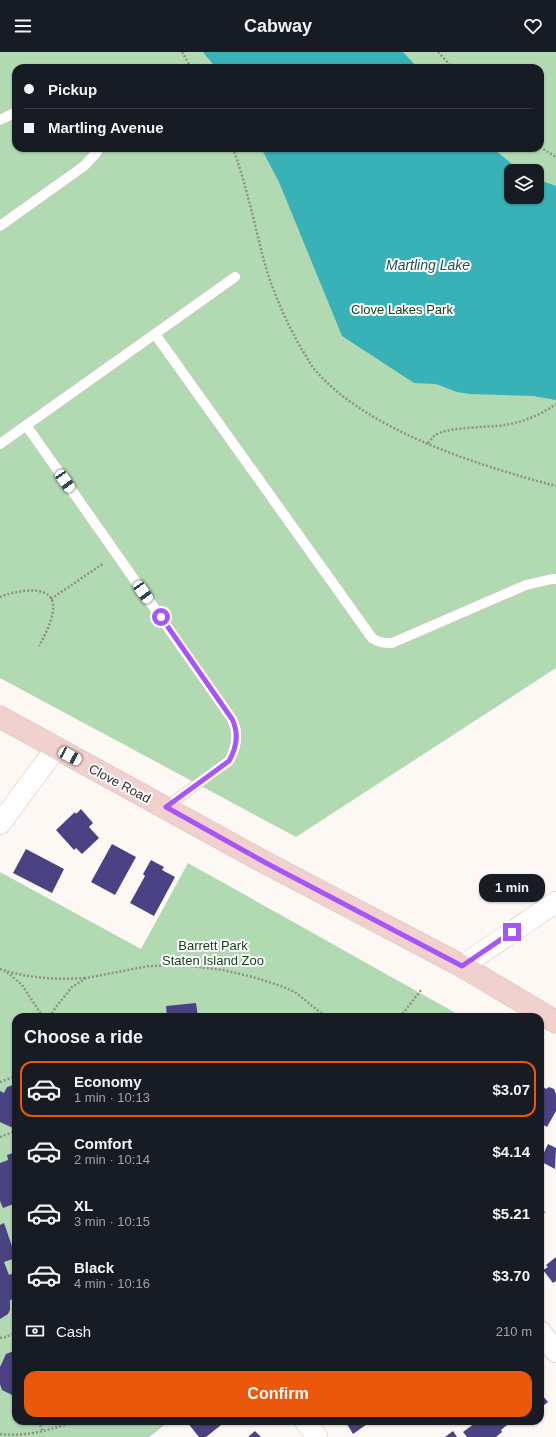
<!DOCTYPE html>
<meta charset="utf-8">
<style>
body{margin:0;font-family:Arial,sans-serif;background:#242831;color:#f1f3f6;height:100vh;display:flex;flex-direction:column;font-size:15px;white-space:nowrap}
*{box-sizing:border-box;margin:0}
p{font-size:13px;color:#9ea1a6}
.icon{flex:none;width:22px;height:22px;fill:none;stroke:currentColor;stroke-width:2;stroke-linecap:round;stroke-linejoin:round}
.map{position:relative;flex:1;overflow:hidden}
.panel{position:absolute;left:12px;top:961px;width:532px;height:412px;display:flex;flex-direction:column;background:#171b24;border-radius:12px;box-shadow:0 1px 3px #0004}
.panel>*{flex:none}
.banner{position:absolute;left:12px;top:12px;width:532px;height:88px;border-radius:12px;box-shadow:0 1px 3px #0004;display:grid;align-content:center;height:88px;padding:0 12px;background:#171b24}
.tools{position:absolute;left:504px;top:112px;display:grid;gap:8px}
.tools a{display:grid;place-items:center;width:40px;height:40px;border-radius:8px;background:#171b24;box-shadow:0 1px 3px #0004;font-size:20px}
.end{position:absolute;width:18px;height:18px;margin:-9px;border:5px solid #a855f7;background:#fff;box-shadow:0 0 0 2px #fff}
.from{border-radius:50%}
.bubble{position:absolute;height:28px;border-radius:12px;background:#171b24;box-shadow:0 1px 3px #0004;font-size:13px;font-weight:700;line-height:28px;text-align:center}
.car{position:absolute;width:12px;height:24px;margin:-12px -6px;border-radius:5px;box-shadow:0 0 3px 1px #0007;background:linear-gradient(#fff 24%,#345 0 40%,#fff 0 76%,#345 0 86%,#fff 0)}
.banner b{display:flex;align-items:center;gap:14px;height:38px;font-size:15px}
.banner b+b{border-top:1px solid #363941}
.banner i{width:10px;height:10px;background:#f1f3f6}
ul{padding:0;list-style:none}
li{display:flex;align-items:center;gap:12px;height:56px;margin:0 8px 6px;padding:0 4px;border:2px solid transparent;border-radius:12px}
li div{flex:1}
li b{display:block;font-size:15px}
li em{font-style:normal;font-weight:700}
li.selected{border-color:#ea580c}
li>.icon{width:36px;height:36px;stroke-width:1.5}
h2{padding:0 12px;font-size:18px;line-height:48px}
.pay{display:flex;align-items:center;gap:10px;height:44px;padding:0 12px;font-size:15px}
.pay p{margin-inline-start:auto}
.primary-button{display:flex;gap:8px;margin-top:auto;padding:8px 12px}
.primary-button a{flex:1;height:46px;border-radius:12px;background:#ea580c;color:#fff;font-size:16px;font-weight:700;line-height:46px;text-align:center}
header{display:flex;justify-content:space-between;align-items:center;height:52px;padding:0 12px;background:#171b24;font-size:18px;font-weight:700}
.map>svg:first-child{display:block}
.green{fill:#b1dab2;fill-rule:evenodd}
.water{fill:#38b2b6}
.building{fill:#4a4283}
.lines{fill:none;stroke-linecap:round;stroke-linejoin:round}
.lane-casing{stroke:#cec0b7;stroke-width:11}
.street-casing{stroke:#cec0b7;stroke-width:22}
.secondary-casing{stroke:#cec0b7;stroke-width:23}
.path{stroke:#948e8a;stroke-width:2.5;stroke-dasharray:2 2;stroke-linecap:butt}
.lane{stroke:#fff;stroke-width:10}
.street{stroke:#fff;stroke-width:21}
.secondary{stroke:#f0d1cd;stroke-width:22}
.route{stroke:#a855f7;stroke-width:5}
.labels{text-anchor:middle;stroke-width:4;stroke-linejoin:round;paint-order:stroke}
.park-label{font-size:13px;fill:#15411a;stroke:#fff}
.street-label{font-size:13px;fill:#322c28;stroke:#fff}
.water-label{font-size:14px;font-style:italic;fill:#205354;stroke:#fff}
</style>
<header><svg class="icon" aria-label="menu" viewBox="0 0 24 24"><path d="M4 6h16M4 12h16M4 18h16"/></svg>Cabway<svg class="icon" aria-label="heart" viewBox="0 0 24 24"><path d="M12 20l-8-8c-3-5 5-10 8-4 3-6 11-1 8 4z"/></svg></header>
<div class="map">
<svg width="556" height="1385" viewBox="0 0 556 1385">
<rect width="100%" height="100%" fill="#fef8f4"/>
<path class="green" d="M0 0H556V616L296 785 0 626ZM16 16H540V96H16ZM511 119H537V145H511Z
M188 811 461 964V965H16V1369H170L149 1385H0V820L141 897Z"/>
<path class="water" d="M203 0H403L418 16H216Z
M261 96H493L513 113 524 119H511V145H537V127L556 134V348L533 344 470 342 457 340 436 332 414 331 342 284 279 130Z"/>
<path class="building" d="M81 757 93 771 89 775 99 786 82 802 76 796 74 798 56 778 75 760 76 762Z
M112 792 136 805 115 843 91 830Z
M26 797 64 817 52 841 13 821Z
M151 808 164 815 162 818 175 825 154 864 130 851 145 824 143 822Z
M196 951 198 965H167L166 954Z
M16 1032V1071L13 1076 0 1070V1039L4 1041 7 1035Z
M540 1033 546 1037 549 1035 554 1037 556 1042V1059L547 1075 540 1071Z
M548 1092 556 1096 555 1117 540 1109Z
M16 1100V1151L3 1156 0 1149V1111L8 1108 7 1103Z
M540 1157 545 1160 543 1163 544 1164 540 1172Z
M4 1171 16 1206 4 1210 9 1223 16 1220V1234L12 1235 14 1239 12 1240 14 1247 10 1248V1258L8 1262 0 1267V1173Z
M556 1205V1229L553 1231 543 1218 548 1215 546 1213Z
M16 1298V1345L2 1338 0 1332V1315L6 1302Z
M540 1341 548 1350 540 1356Z
M188 1369H226L206 1385H199L187 1370Z
M351 1369H370V1370L353 1382 347 1372Z
M478 1369H504L507 1373 501 1378 502 1380 496 1385H467L463 1380Z
M255 1379 261 1385H248Z
M453 1379 457 1385H445Z"/>
<g class="lines">
<defs>
<path id="lane" d="M0 68 16 60
M0 174 84 114 97 100 99 96
M155 282 372 586C379 591 384 591 392 591L526 533 552 527H556
M26 373 232 667C239 681 237 695 229 709L166 755
M0 392 235 225"/>
<path id="street" d="M0 772 56 696
M462 914 556 850
M540 1279 556 1300
M305 1369 317 1385"/>
<path id="secondary" d="M0 665 266 811 462 914 556 970"/>
</defs>
<use href="#lane" class="lane-casing"/>
<use href="#street" class="street-casing"/>
<use href="#secondary" class="secondary-casing"/>
<path class="path" d="M182 0 191 16
M438 0 453 16
M540 95 556 105
M233 96C243 124 250 152 257 181 260 193 263 206 267 219 276 247 289 276 304 301 308 307 311 314 316 319 368 379 480 414 556 434
M428 391C430 389 432 386 434 384 447 374 487 376 505 373 523 370 541 363 556 352
M0 545C12 540 45 532 52 548 57 561 45 583 39 594
M51 547 104 511
M0 917C26 926 57 928 85 926
M7 920 22 933 43 965
M50 965 56 955 72 935 86 926 149 914 183 913 223 918 253 925 281 934 295 940 326 965
M400 965 422 937
M0 1030 16 1024
M0 1085 16 1079
M14 1161 16 1166
M0 1286 6 1285 16 1280
M39 1369 43 1380
M0 1382C25 1385 52 1378 75 1369"/>
<use href="#lane" class="lane"/>
<use href="#street" class="street"/>
<use href="#secondary" class="secondary"/>
</g>
<g class="lines">
<path class="route" d="M161 565 232 667C239 681 237 695 229 709L166 755 266 811 462 914 512 880"/>
</g>
<g class="labels">
<g class="park-label">
<text x="402" y="262">Clove Lakes Park</text>
<text x="213" y="898">Barrett Park<tspan x="213" dy="15">Staten Island Zoo</tspan></text>
</g>
<g class="street-label">
<text transform="translate(120 731) rotate(28)" y="5">Clove Road</text>
</g>
<g class="water-label">
<text x="428" y="218">Martling Lake</text>
</g>
</g>
</svg>
<div class="tools">
<a><svg class="icon" aria-label="layers" viewBox="0 0 24 24"><path d="M12 4l9 5-9 5-9-5zM3 14l9 5 9-5"/></svg></a>
</div>
<i class="end from" style="left:161px;top:565px"></i>
<i class="end" style="left:512px;top:880px"></i>
<div class="bubble" style="left:479px;top:822px;width:66px">1 min</div>
<i class="car" style="left:65px;top:429px;rotate:145deg"></i>
<i class="car" style="left:143px;top:540px;rotate:145deg"></i>
<i class="car" style="left:70px;top:704px;rotate:118deg"></i>
<div class="banner">
<b><i class="from"></i>Pickup</b>
<b><i></i>Martling Avenue</b>
</div>
<section class="panel">
<h2>Choose a ride</h2>
<ul>
<li class="selected"><svg class="icon" aria-label="car" viewBox="0 0 24 24"><path d="M5 17H2v-5l4-1 3-4h7l3 4 3 1v5h-3M9 17h6M6 11h13"/><circle cx="7" cy="17" r="2"/><circle cx="17" cy="17" r="2"/></svg><div><b>Economy</b><p>1 min · 10:13</p></div><em>$3.07</em></li>
<li><svg class="icon" aria-label="car" viewBox="0 0 24 24"><path d="M5 17H2v-5l4-1 3-4h7l3 4 3 1v5h-3M9 17h6M6 11h13"/><circle cx="7" cy="17" r="2"/><circle cx="17" cy="17" r="2"/></svg><div><b>Comfort</b><p>2 min · 10:14</p></div><em>$4.14</em></li>
<li><svg class="icon" aria-label="car" viewBox="0 0 24 24"><path d="M5 17H2v-5l4-1 3-4h7l3 4 3 1v5h-3M9 17h6M6 11h13"/><circle cx="7" cy="17" r="2"/><circle cx="17" cy="17" r="2"/></svg><div><b>XL</b><p>3 min · 10:15</p></div><em>$5.21</em></li>
<li><svg class="icon" aria-label="car" viewBox="0 0 24 24"><path d="M5 17H2v-5l4-1 3-4h7l3 4 3 1v5h-3M9 17h6M6 11h13"/><circle cx="7" cy="17" r="2"/><circle cx="17" cy="17" r="2"/></svg><div><b>Black</b><p>4 min · 10:16</p></div><em>$3.70</em></li>
</ul>
<div class="pay"><svg class="icon" aria-label="cash" viewBox="0 0 24 24"><path d="M3 7h18v10H3z"/><circle cx="12" cy="12" r="2"/></svg>Cash<p>210 m</p></div>
<div class="primary-button"><a>Confirm</a></div>
</section>
</div>
